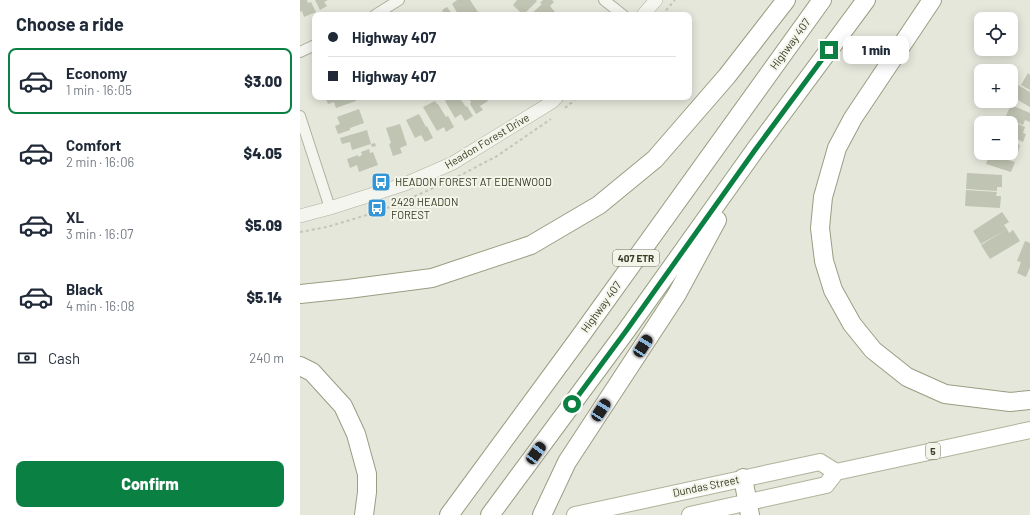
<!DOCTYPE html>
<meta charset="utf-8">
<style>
body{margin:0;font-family:Barlow,sans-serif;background:#f2f2f3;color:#1f2937;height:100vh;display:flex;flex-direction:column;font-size:15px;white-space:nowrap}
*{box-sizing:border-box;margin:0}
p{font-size:13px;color:#747a83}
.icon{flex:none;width:22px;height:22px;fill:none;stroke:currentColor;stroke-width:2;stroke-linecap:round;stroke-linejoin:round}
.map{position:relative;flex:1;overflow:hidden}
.sheet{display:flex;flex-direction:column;background:#fff;width:300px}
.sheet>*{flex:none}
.banner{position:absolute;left:12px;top:12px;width:380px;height:88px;border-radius:8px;box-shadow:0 2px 10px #0003;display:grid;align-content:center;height:88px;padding:0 16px;background:#fff}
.controls{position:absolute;left:674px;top:12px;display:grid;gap:8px}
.controls a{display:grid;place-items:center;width:44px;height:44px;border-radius:8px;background:#fff;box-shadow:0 2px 10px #0003;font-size:20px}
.end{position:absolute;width:18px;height:18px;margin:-9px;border:5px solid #0b8043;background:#fff;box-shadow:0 0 0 2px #fff}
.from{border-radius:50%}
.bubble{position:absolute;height:28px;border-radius:8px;background:#fff;box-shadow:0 2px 10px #0003;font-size:13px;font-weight:800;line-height:28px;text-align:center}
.car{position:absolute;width:12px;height:24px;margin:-12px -6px;border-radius:5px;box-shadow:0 0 3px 1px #0007;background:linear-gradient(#222 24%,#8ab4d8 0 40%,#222 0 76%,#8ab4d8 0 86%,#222 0)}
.banner b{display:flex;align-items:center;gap:14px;height:38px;font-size:15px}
.banner b+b{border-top:1px solid #e0e1e3}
.banner i{width:10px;height:10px;background:#1f2937}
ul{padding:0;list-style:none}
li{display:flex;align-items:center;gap:12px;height:66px;margin:0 8px 6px;padding:0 8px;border:2px solid transparent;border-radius:8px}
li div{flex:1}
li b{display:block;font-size:15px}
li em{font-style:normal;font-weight:800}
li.active{border-color:#0b8043}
li>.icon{width:36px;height:36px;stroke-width:1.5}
h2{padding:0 16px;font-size:18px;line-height:48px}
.pay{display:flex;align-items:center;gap:10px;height:44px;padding:0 16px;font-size:15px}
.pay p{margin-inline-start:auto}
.action{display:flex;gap:8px;margin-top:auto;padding:8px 16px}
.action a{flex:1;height:46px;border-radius:8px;background:#0b8043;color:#fff;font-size:16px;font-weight:800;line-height:46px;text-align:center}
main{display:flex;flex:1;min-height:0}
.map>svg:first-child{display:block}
.building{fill:#c0c4b2}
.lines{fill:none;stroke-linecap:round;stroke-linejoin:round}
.minor-casing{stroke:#aeb1a0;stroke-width:12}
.tertiary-casing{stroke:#aeb1a0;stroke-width:14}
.primary-casing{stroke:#afb399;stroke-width:18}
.motorway-casing{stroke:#999e81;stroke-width:20}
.path{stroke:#c3c5b9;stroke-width:2;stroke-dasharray:3 3;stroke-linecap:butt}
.minor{stroke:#f3f5ee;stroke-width:10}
.tertiary{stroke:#f3f5ee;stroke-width:13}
.primary{stroke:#fff;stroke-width:16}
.motorway{stroke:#fff;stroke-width:18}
.route{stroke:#0b8043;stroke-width:5}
.labels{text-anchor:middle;stroke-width:4;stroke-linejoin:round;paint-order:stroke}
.shield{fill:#f3f4ea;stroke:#71745f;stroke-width:1}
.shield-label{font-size:10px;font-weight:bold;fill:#393d24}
.street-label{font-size:11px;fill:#393d24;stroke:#f3f4ea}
.poi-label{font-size:11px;fill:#393d24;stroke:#f3f4ea;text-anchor:start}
</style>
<main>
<section class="sheet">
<h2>Choose a ride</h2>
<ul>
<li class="active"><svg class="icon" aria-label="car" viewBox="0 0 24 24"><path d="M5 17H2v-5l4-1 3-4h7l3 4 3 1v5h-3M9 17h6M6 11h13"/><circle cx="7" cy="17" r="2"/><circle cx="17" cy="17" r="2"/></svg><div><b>Economy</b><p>1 min · 16:05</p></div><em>$3.00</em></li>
<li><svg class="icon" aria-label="car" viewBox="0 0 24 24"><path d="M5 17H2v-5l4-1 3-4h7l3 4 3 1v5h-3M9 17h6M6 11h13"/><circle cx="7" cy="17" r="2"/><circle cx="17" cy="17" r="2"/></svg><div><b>Comfort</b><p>2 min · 16:06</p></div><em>$4.05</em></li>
<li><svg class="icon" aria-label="car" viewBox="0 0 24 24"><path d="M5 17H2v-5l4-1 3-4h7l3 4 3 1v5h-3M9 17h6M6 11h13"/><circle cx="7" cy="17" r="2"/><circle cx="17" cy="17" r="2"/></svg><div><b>XL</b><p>3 min · 16:07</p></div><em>$5.09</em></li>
<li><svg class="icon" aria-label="car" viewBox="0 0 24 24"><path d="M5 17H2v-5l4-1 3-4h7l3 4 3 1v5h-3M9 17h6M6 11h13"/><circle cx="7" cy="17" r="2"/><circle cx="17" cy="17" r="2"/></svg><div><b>Black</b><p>4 min · 16:08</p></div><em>$5.14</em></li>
</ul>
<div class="pay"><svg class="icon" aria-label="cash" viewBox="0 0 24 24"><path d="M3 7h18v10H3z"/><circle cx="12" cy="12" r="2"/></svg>Cash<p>240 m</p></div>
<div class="action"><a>Confirm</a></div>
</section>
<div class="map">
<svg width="730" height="515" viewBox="0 0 730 515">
<rect width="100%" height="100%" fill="#e5e7db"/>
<path class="building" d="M0 0H7L8 3 11 2 16 12 4 17 2 11 0 12Z
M15 0H28L24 2 27 6 20 10Z
M157 0H170L180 15H161L160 13 158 14 152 4Z
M217 0H236L237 1 223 15 213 5Z
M243 0H252L254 2 250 6 255 12 252 15H230L242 4 240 3Z
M147 7 153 15H145L142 10Z
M728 73 730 75V90L721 85Z
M718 85 730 92V107L711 96Z
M25 97H55L56 101 36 108 34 102 28 104Z
M151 97H159L166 107 167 106 173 116 165 121 161 114 155 118 145 101Z
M168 97H185L188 101 180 106 183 110 176 114 170 104 171 102Z
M135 101 137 104H138L146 117 148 116 154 127 146 132 144 127 137 131 123 107Z
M711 105 730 113V122L725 120 723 125 705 118Z
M59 109 64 123 50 128V130L38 134 35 126 40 124 37 117Z
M119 114 126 127 127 126 133 138 125 142 121 135 115 138 106 120Z
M707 119 725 127 723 133 726 134 723 142 711 136V123H705Z
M100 124 107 145 100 148 102 153 93 156 89 144 91 143 86 128Z
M67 130 71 144 75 143 76 146 72 147 71 144 52 150 50 142 42 144 40 138Z
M711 142 720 145 718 152 711 150Z
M69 149 70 153 73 152 78 165 59 172 57 165 50 168 47 159 58 155V157L62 155 61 152Z
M690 153H699L710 156 708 160 715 162 711 172 686 164Z
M667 173 702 175V187H697V191L666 189Z
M666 190 697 192 696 196H701L700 208 665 206Z
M702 212 709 222 704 225 707 229 681 244 673 231Z
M707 229 709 233 713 230 720 241 690 259 681 245Z
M725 241 730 243V267L726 277 717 273 721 262 717 261Z"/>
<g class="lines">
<defs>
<path id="minor" d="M304 0 323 15
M75 15 99 0
M0 52 15 45
M0 116 30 208"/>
<path id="tertiary" d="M343 15 356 0
M0 216 30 208 105 184 153 163 252 102 257 97"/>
<path id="primary" d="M275 515 520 462 536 472
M390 515 526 485 536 472 730 430"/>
<path id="motorway" d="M632 0 553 118 537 148 523 197 520 228 524 261 533 290 552 324 573 350 607 377 645 394 710 402 730 400
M0 294 48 289 132 278 231 245 299 205 355 159 427 76 486 0
M0 366 12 372 43 406 56 434 67 474V492L64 515
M443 478 450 515
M149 515 279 338 522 0
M190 515 326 331 455 150 566 0
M242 515 267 462 377 294 417 220"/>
</defs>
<use href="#minor" class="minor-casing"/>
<use href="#tertiary" class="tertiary-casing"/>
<use href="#primary" class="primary-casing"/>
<use href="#motorway" class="motorway-casing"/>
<path class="path" d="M362 15 375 0
M265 108 278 97
M0 232 27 227 80 211 120 194 159 176 197 156 251 119"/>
<use href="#minor" class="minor"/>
<use href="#tertiary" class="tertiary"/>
<use href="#primary" class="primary"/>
<use href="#motorway" class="motorway"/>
</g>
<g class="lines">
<path class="route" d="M272 404 326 331 455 150 529 50"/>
</g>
<defs>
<symbol id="bus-square" viewBox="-11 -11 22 22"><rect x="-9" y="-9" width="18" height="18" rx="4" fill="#3495d7" stroke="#f3f4ea"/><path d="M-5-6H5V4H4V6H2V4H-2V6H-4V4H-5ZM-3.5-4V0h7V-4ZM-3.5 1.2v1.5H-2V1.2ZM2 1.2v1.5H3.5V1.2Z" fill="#fff"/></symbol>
</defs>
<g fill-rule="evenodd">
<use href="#bus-square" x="70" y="171" width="22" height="22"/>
<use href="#bus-square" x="66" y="197" width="22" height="22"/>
</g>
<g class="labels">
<g class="shield">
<rect x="313" y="250" width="46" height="16" rx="3"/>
<rect x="626" y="443" width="14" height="16" rx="3"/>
</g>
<g class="shield-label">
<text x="336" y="262">407 ETR</text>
<text x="633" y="455">5</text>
</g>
<g class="street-label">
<text transform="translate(490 44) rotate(-54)" y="4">Highway 407</text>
<text transform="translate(187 141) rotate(-31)" y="4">Headon Forest Drive</text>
<text transform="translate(301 307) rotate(-54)" y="4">Highway 407</text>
<text transform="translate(406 486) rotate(-12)" y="4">Dundas Street</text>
</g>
<g class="poi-label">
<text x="95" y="186">HEADON FOREST AT EDENWOOD</text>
<text x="91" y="206">2429 HEADON<tspan x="91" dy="13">FOREST</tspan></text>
</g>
</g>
</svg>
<div class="controls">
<a><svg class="icon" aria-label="locate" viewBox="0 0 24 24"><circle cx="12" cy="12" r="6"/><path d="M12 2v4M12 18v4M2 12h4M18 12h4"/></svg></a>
<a>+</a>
<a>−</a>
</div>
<i class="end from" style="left:272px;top:404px"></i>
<i class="end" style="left:529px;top:50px"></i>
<div class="bubble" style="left:543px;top:36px;width:66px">1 min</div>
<i class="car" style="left:343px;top:346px;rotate:33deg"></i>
<i class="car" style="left:301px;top:410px;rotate:33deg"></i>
<i class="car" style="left:236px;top:453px;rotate:36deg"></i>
<div class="banner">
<b><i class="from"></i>Highway 407</b>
<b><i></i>Highway 407</b>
</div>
</div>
</main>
